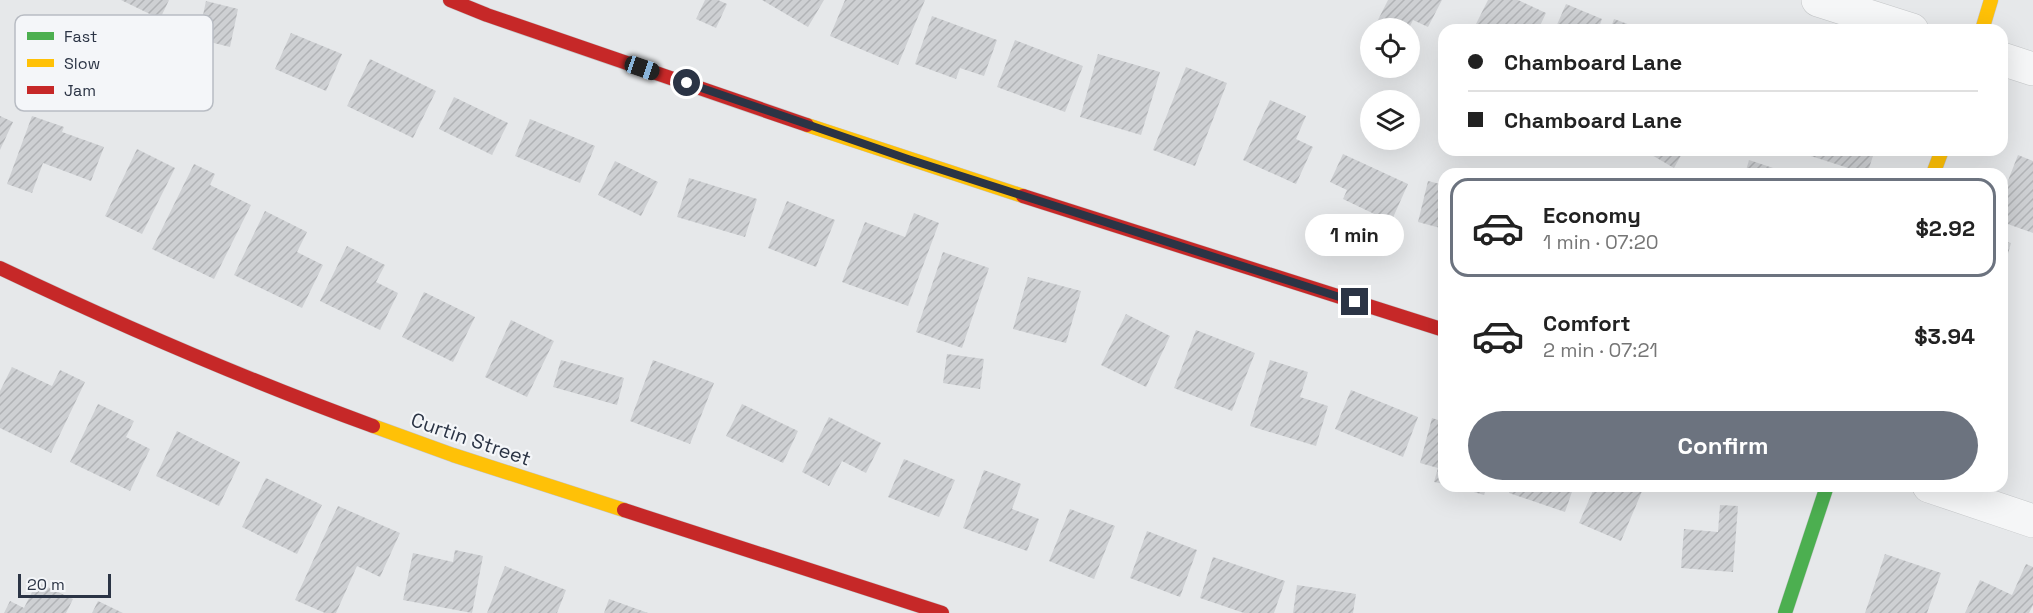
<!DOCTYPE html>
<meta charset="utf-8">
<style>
body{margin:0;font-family:"Space Grotesk",sans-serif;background:#f2f2f2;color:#222;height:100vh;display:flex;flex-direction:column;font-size:22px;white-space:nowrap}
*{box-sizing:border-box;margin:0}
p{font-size:20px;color:#767676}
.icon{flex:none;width:33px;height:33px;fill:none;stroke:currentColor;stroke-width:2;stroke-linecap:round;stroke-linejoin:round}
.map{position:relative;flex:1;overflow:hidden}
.drawer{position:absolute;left:1438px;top:168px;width:570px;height:324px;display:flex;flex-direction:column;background:#fff;border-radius:18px;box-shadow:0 6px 24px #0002}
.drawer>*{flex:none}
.guide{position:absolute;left:1438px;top:24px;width:570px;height:132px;border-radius:18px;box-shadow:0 6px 24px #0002;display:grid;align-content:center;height:132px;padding:0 30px;background:#fff}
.tools{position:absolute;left:1360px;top:18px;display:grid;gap:12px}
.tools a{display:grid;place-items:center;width:60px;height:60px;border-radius:50%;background:#fff;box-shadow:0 6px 24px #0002;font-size:30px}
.scale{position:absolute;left:18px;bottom:15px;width:93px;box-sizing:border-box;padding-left:6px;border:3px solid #2b3445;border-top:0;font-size:16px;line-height:21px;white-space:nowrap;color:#2b3445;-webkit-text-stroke:4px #f4f6f9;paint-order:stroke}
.end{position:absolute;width:27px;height:27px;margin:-14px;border:8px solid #2b3445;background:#fff;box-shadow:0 0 0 3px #fff}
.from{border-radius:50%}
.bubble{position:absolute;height:42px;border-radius:21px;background:#fff;box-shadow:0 6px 24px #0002;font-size:20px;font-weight:700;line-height:42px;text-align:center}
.car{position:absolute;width:18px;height:36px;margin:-18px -9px;border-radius:8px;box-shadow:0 0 4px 2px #0007;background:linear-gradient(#222 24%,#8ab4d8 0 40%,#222 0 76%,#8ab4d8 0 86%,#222 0)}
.guide b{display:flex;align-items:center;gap:21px;height:57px;font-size:22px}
.guide b+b{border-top:2px solid #e0e0e0}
.guide i{width:15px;height:15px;background:#222}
ul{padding:10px 0 0;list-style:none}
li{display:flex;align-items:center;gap:18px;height:99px;margin:0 12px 9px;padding:0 18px;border:3px solid transparent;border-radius:18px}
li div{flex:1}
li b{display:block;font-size:22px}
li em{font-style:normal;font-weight:700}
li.selected{border-color:#6c737f}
li>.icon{width:54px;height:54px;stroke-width:1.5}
.primary-button{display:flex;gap:12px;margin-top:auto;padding:12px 30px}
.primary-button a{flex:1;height:69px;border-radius:36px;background:#6c737f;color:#fff;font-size:24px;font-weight:700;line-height:69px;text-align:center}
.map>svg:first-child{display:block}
.building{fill:url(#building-hatch)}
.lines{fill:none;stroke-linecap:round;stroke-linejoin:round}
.street-casing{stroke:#c4c6c8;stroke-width:34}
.fast-casing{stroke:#c4c6c8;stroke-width:15}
.slow-casing{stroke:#c4c6c8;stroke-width:15}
.jam-casing{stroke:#c4c6c8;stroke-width:15}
.street{stroke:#f5f6f7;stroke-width:33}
.fast{stroke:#4caf50;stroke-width:14}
.slow{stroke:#ffc107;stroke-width:14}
.jam{stroke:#c62828;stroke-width:14}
.route{stroke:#2b3445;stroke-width:8}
.labels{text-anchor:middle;stroke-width:4.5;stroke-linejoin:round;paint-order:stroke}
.street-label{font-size:20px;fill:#2b3445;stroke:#f4f6f9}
.key{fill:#f4f6f9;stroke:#b8bcc3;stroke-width:1.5}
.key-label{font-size:16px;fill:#2b3445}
</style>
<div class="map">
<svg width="2033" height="613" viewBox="0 0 2033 613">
<defs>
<pattern id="building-hatch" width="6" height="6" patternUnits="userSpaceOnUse" patternTransform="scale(1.5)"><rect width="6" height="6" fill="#ced0d3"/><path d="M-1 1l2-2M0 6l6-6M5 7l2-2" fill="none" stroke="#b1b3b6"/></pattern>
</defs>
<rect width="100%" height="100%" fill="#e6e8ea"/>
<path class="building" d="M121 0H169L160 19Z
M705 0H718L727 4 716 28 696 19Z
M762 0H824L808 27Z
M845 0H925L898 65 830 36Z
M1388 0H1442L1428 27 1413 20 1409 28H1374Z
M1488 0H1518L1546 13 1538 30H1473Z
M206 1 238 9 230 47 198 39Z
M1566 4 1602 19 1598 30H1563L1556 27Z
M932 16 997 40 984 76 960 68 956 79 915 64Z
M1614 19 1636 27 1635 30H1610Z
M291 33 342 54 326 91 275 69Z
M1015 40 1083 66 1065 112 997 87Z
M1098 54 1160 72 1141 135 1080 117Z
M370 59 436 91 413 138 347 106Z
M1186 67 1227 83 1195 166 1153 150Z
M454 97 508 123 492 155 439 129Z
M1270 100 1306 116 1296 139 1313 147 1296 184 1243 160Z
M0 116 13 122 0 150Z
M32 116 64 127 62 132 104 147 91 181 43 163 32 193 7 184Z
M530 119 595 146 580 183 515 156Z
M137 149 175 168 142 234 105 216Z
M1652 150H1684L1674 168 1650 154Z
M1792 150H1875L1867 174Z
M1343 154 1408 184 1391 222 1343 199 1347 190 1330 182Z
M2018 155 2033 161V233L2002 222V196Z
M1749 160 1773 168 1771 174H1745Z
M615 161 658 182 641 216 598 195Z
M194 164 215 174 210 185 251 205 214 279 152 249Z
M689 178 757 199 745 237 677 217Z
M1428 181 1444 185V229L1418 222Z
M787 201 835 220 816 267 768 248Z
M265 211 307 232 297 252 323 265 302 308 234 275Z
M914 213 939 223 908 306 842 282 865 222 905 237Z
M2002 240 2011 243 2003 272H2002Z
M347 246 385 265 376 282 398 293 380 330 320 301Z
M943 252 989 268 962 348 916 332Z
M1028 277 1081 291 1066 343 1013 329Z
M424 292 475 317 453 362 402 337Z
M1126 314 1170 336 1146 387 1101 365Z
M511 320 554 341 527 397 485 377Z
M1196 330 1255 353 1232 411 1174 388Z
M947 354 984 359 980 389 943 383Z
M561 360 624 378 617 405 553 387Z
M653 360 714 383 690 444 630 421Z
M1270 360 1308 372 1300 397 1328 406 1316 446 1250 426Z
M12 367 52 386 60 370 85 382 51 453 0 428V391Z
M1351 390 1418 417 1403 457 1335 429Z
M98 404 134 421 126 437 150 449 130 491 70 462Z
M742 404 798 431 783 463 726 436Z
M829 417 881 443 866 473 842 461 829 486 802 472Z
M1432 418 1444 422V484L1434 482 1438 468 1420 463Z
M177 431 240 462 219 506 156 476Z
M904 459 955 480 939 517 888 497Z
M984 470 1021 484 1012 509 1039 519 1027 551 963 528Z
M266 478 322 505 297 554 242 527Z
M1453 486H1487L1484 495Z
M1511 486H1574L1565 512 1509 493Z
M1595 486H1636L1643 489 1621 541 1579 523Z
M1720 505 1738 506 1733 572 1681 568 1684 529 1718 532Z
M338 506 400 533 380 577 357 566 336 613H325L295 600Z
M1070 509 1115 526 1094 579 1049 561Z
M1147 531 1197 550 1180 597 1130 578Z
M455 550 483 556 472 613 403 600 413 553 453 562Z
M1885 554 1941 573 1927 613H1865Z
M1213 557 1285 581 1274 613H1244L1200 598Z
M2026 564 2033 567V605L2029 613H1965L1980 580 2012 595Z
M505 566 566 590 557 613H487Z
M37 582 73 599 66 613H4L10 601 24 608Z
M1297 585 1356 594 1353 613H1293Z
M609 599 648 613H604Z
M98 601 123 613H92Z"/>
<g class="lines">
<defs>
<path id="street" d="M1818 0 1912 30
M2002 59 2033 69
M1929 486 2033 521"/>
<path id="fast" d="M1785 613 1827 486"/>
<path id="slow" d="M1982 30 1991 0
M807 125 1023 196
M1933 174 1942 150
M373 426 453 455 624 510"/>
<path id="jam" d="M450 0 487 15 807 125
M1023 196 1444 330
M0 268C122 326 247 380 373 426
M624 510 942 613"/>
</defs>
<use href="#street" class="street-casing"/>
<use href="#fast" class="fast-casing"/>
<use href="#slow" class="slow-casing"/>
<use href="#jam" class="jam-casing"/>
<use href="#street" class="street"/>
<use href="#fast" class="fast"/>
<use href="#slow" class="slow"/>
<use href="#jam" class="jam"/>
</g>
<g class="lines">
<path class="route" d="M687 83 908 159 1355 302"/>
</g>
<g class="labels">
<g class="street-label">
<text transform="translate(471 439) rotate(19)" y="7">Curtin Street</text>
</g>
</g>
<rect x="15" y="15" width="198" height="96" rx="9" class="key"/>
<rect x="27" y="32" width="27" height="8" fill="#4caf50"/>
<rect x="27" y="59" width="27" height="8" fill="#ffc107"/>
<rect x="27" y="86" width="27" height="8" fill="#c62828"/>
<g class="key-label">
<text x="64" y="42">Fast</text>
<text x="64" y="69">Slow</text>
<text x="64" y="96">Jam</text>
</g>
</svg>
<div class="tools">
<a><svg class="icon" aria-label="locate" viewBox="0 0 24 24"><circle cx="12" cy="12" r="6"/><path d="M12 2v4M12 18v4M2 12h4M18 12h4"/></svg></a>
<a><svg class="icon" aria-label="layers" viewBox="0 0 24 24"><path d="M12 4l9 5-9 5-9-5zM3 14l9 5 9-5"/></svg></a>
</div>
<div class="scale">20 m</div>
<i class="end from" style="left:687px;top:83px"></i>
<i class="end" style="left:1355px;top:302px"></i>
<div class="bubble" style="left:1305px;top:214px;width:99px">1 min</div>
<i class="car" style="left:642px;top:68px;rotate:109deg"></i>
<div class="guide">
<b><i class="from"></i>Chamboard Lane</b>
<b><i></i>Chamboard Lane</b>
</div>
<section class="drawer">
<ul>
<li class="selected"><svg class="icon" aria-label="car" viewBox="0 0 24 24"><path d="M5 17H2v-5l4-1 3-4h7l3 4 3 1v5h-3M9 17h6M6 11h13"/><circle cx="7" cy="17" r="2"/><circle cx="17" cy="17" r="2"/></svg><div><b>Economy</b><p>1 min · 07:20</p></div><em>$2.92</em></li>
<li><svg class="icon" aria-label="car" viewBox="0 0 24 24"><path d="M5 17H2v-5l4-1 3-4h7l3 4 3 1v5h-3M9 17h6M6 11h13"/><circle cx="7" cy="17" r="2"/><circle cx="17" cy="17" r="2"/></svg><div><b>Comfort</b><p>2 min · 07:21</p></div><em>$3.94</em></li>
</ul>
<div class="primary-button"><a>Confirm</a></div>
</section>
</div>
